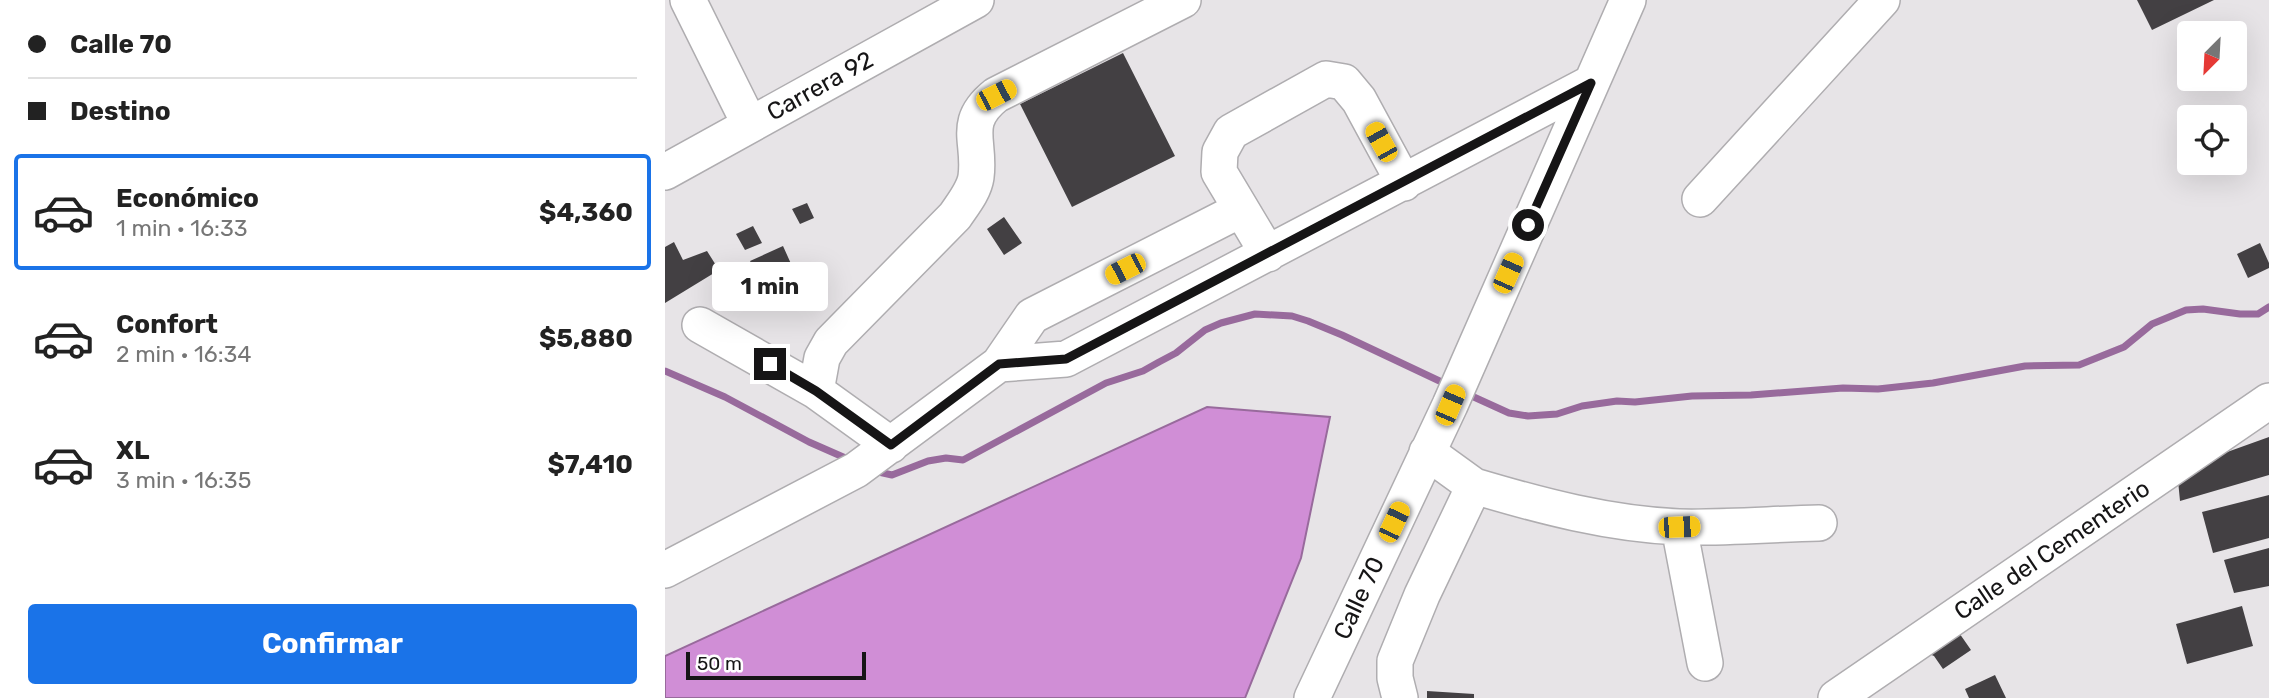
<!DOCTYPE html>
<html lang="es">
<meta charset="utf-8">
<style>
body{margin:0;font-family:Rubik,sans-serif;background:#f2f2f2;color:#222;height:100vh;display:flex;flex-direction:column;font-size:26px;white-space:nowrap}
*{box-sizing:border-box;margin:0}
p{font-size:23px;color:#767676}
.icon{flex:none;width:38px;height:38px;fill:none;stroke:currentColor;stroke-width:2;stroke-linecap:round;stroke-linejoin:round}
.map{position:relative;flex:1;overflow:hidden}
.panel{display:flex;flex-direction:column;background:#fff;width:665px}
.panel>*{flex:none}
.top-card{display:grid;align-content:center;height:154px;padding:0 28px;background:#fff}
.needle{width:46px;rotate:204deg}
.fabs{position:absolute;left:1512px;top:21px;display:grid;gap:14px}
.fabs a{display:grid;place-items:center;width:70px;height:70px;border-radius:7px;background:#fff;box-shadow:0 7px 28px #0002;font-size:35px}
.scale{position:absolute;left:21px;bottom:18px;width:180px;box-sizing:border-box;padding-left:7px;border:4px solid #161516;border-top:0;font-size:19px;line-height:24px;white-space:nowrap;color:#161516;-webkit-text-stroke:5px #fff;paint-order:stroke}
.end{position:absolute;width:32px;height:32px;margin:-16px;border:9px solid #161516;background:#fff;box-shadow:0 0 0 4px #fff}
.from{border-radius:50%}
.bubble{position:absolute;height:49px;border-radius:7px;background:#fff;box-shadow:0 7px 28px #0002;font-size:23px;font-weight:700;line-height:49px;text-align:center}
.car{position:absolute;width:21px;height:42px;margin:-21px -10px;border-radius:9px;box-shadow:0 0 5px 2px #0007;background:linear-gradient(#f5c518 24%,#345 0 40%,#f5c518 0 76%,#345 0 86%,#f5c518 0)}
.top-card b{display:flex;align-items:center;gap:24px;height:66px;font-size:26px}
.top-card b+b{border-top:2px solid #e0e0e0}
.top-card i{width:18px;height:18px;background:#222}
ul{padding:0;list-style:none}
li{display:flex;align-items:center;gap:21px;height:116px;margin:0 14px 10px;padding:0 14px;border:4px solid transparent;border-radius:7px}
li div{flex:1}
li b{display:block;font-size:26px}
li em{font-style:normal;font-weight:700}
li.active{border-color:#1a73e8}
li>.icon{width:63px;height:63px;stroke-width:1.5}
.cta{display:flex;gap:14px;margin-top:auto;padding:14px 28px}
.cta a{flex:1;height:80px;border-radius:7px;background:#1a73e8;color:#fff;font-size:28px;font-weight:700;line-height:80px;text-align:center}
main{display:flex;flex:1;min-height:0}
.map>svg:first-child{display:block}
.water{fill:#d08ed6;stroke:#986a9c;stroke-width:2}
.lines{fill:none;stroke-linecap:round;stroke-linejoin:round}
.stream{stroke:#986a9c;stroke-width:7}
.building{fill:#434043}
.minor-casing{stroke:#afadb0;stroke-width:38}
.minor{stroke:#fff;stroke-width:35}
.route{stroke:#161516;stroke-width:9}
.labels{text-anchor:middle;stroke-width:7;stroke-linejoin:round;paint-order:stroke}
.street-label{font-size:24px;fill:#161516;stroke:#fff}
</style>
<main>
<section class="panel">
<div class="top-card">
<b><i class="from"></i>Calle 70</b>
<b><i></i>Destino</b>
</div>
<ul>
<li class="active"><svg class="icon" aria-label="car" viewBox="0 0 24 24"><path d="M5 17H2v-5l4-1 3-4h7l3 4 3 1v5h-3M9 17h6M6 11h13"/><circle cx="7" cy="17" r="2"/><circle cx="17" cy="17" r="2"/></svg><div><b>Económico</b><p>1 min · 16:33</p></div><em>$4,360</em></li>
<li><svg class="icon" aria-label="car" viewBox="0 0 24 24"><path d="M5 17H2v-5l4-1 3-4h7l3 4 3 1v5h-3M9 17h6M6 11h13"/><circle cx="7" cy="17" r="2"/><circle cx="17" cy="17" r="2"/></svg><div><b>Confort</b><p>2 min · 16:34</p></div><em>$5,880</em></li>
<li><svg class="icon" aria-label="car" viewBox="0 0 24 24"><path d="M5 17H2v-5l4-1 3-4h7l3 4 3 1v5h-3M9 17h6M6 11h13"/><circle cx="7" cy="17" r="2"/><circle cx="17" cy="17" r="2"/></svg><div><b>XL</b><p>3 min · 16:35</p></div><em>$7,410</em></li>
</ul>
<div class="cta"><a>Confirmar</a></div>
</section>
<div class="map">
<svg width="1604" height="698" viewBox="0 0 1604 698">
<rect width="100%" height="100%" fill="#e7e4e7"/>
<path class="water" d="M542 407 665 417 636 558 580 698H0V656Z"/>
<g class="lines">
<path class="stream" d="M0 371 60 397 144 442 185 460
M800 393 844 413 863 416 892 414 917 406 952 401 970 402 1027 396 1086 395 1178 388 1213 389 1268 383 1360 366 1414 365 1459 347 1487 324 1521 310 1538 309 1575 314H1593L1604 307
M209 471 227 475 263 461 281 458 298 460 441 383 478 371 494 362 511 353 540 330 556 323 590 314 627 316 643 321 677 335 783 385"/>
</g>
<path class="building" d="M1472 0H1549L1487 30Z
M458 53 510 156 407 207 355 104Z
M142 203 149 218 135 224 127 209Z
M339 217 357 243 339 255 322 229Z
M88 226 97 243 80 250 71 234Z
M9 242 18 260 42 251 54 270 0 303V247Z
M1595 243 1604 263V268L1583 278 1572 254Z
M118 246 127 266 95 280 85 261Z
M1604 437V475L1515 501 1512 470Z
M1604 495V538L1548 553 1537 512Z
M1604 548V586L1569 593 1559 560Z
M1577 606 1588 646 1522 664 1511 624Z
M1290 627 1306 650 1278 669 1269 656 1255 650Z
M1330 675 1341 698H1304L1300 689Z
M762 691 809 694V698H762Z"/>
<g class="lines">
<defs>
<path id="minor" d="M23 0 85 125
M0 172 311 0
M1035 199 1217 0
M603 254 554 172 555 152 566 132 661 79 679 82 694 100 739 183
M35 325 151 391
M334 364 367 316 575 210
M226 445 151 391 157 358 166 342 290 216C298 204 309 191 311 177 316 141 296 123 331 95L518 0
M762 452 809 486
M1014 527 1040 663
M0 570 191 470 334 364 401 359 926 83
M647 698 785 405 963 0
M735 698 730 678V661L757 595 809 486C876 506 944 524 1014 527 1061 528 1108 524 1154 523
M1171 698 1604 401"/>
</defs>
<use href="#minor" class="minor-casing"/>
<use href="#minor" class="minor"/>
</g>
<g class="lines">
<path class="route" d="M105 364 151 391 226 445 334 364 401 359 926 83 863 225"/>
</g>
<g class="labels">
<g class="street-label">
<text transform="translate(155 86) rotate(-29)" y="8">Carrera 92</text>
<text transform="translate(1387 550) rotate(-34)" y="8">Calle del Cementerio</text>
<text transform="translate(694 598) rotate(-65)" y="8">Calle 70</text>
</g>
</g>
</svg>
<div class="fabs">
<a><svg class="needle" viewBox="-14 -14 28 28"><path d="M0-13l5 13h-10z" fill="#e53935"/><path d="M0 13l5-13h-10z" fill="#767676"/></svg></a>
<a><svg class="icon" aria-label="locate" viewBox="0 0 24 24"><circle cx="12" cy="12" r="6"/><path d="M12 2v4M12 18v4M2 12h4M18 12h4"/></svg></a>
</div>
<div class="scale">50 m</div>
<i class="end from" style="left:863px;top:225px"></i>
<i class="end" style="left:105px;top:364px"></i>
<div class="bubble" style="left:47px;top:262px;width:116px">1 min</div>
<i class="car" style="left:331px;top:95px;rotate:63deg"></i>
<i class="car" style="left:716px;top:142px;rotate:331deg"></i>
<i class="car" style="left:460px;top:269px;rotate:243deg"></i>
<i class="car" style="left:843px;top:273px;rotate:24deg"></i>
<i class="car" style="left:785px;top:405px;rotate:23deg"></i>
<i class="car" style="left:729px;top:522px;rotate:25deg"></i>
<i class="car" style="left:1014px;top:527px;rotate:88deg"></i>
</div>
</main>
